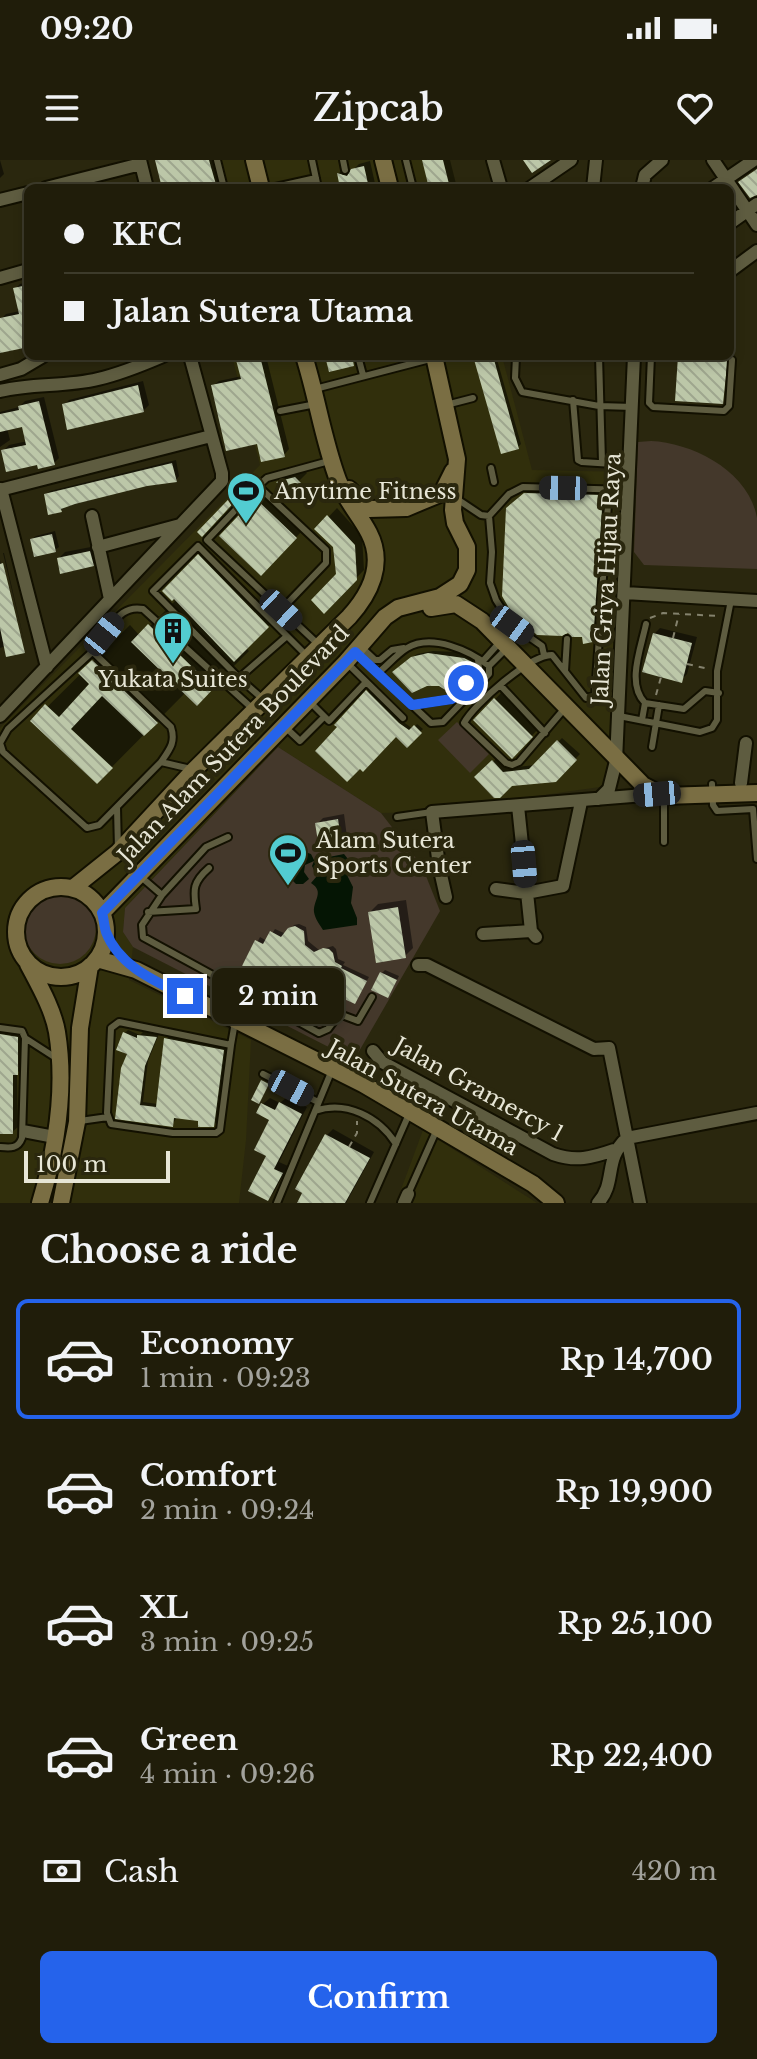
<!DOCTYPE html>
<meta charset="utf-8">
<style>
body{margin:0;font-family:"Libre Baskerville",serif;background:#282613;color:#f1f3f6;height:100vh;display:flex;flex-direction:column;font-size:30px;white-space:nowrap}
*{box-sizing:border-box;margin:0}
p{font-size:26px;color:#a2a29c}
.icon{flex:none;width:44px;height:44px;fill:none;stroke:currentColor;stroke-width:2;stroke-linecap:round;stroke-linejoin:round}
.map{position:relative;height:1043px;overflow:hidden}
.side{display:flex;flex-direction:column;background:#201d0a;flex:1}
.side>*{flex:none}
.guide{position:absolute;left:24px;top:24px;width:710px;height:176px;border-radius:12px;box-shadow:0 4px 12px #0003,0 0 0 2px #3d3b2b;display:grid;align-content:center;height:176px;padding:0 40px;background:#201d0a}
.scale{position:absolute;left:24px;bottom:20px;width:146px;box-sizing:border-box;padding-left:8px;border:4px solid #e7e6d6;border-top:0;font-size:22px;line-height:28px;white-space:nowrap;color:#e7e6d6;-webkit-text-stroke:6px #2a270e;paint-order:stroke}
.end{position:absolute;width:36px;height:36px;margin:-18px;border:10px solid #2563eb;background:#fff;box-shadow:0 0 0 4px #fff}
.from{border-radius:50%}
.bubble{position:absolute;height:56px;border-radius:12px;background:#201d0a;box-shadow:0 4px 12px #0003,0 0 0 2px #3d3b2b;font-size:26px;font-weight:600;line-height:56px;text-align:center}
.car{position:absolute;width:24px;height:48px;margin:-24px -12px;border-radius:10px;box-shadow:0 0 6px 2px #0007;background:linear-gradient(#222 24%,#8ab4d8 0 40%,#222 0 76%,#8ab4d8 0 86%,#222 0)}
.guide b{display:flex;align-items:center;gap:28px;height:76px;font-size:30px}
.guide b+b{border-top:2px solid #3d3b2b}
.guide i{width:20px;height:20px;background:#f1f3f6}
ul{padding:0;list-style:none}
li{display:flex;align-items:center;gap:24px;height:120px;margin:0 16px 12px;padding:0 24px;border:4px solid transparent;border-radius:12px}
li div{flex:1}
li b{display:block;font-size:30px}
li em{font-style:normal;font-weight:600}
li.current{border-color:#2563eb}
li>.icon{width:72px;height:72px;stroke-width:1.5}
h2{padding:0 40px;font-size:36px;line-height:96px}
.pay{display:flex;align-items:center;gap:20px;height:88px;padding:0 40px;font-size:30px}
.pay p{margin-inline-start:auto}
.action{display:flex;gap:16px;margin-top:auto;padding:16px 40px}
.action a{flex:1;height:92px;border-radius:12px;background:#2563eb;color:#fff;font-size:32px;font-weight:600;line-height:92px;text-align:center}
.status{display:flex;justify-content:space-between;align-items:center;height:56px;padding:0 40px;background:#201d0a;direction:ltr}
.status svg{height:22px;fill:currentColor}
header{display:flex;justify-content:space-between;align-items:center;height:104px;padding:0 40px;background:#201d0a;font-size:36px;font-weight:600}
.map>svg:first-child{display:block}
.built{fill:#312f0c}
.park{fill:#44382b}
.water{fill:#051504}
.shadow{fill:#0007}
.building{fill:url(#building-back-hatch)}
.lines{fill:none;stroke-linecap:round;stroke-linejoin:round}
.lane-casing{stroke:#121000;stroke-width:10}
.street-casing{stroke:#121000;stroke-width:16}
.secondary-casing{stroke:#121000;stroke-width:20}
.path{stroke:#84826d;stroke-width:2;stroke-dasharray:6 6;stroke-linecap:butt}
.lane{stroke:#5e5c40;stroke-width:6}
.street{stroke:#5e5c40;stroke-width:12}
.secondary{stroke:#7a6e43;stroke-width:16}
.route{stroke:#2563eb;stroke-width:10}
.labels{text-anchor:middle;stroke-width:8;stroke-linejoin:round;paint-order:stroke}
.poi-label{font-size:22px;fill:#e7e6d6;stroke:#2a270e;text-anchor:start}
.street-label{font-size:22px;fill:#e7e6d6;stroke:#2a270e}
</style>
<div class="status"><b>09:20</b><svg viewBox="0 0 49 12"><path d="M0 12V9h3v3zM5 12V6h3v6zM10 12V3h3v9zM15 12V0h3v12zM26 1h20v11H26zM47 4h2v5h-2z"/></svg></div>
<header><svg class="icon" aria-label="menu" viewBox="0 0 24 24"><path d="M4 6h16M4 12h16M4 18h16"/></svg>Zipcab<svg class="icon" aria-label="heart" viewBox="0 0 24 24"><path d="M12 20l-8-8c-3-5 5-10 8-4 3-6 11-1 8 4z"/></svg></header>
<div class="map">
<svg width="757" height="1043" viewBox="0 0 757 1043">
<defs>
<pattern id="building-back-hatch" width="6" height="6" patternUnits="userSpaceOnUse" patternTransform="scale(2)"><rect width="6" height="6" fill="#bcc7a8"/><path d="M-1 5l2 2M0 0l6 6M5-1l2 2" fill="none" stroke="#9ea68e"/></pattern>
</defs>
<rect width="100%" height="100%" fill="#2a270e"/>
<path class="built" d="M180 0H450L457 28H187Z
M232 196H502L532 310 628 312 607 626 422 652 381 653 278 587 125 748 123 772 133 787 129 820 251 880 246 980 239 1043H0V568L260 305Z
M423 970 537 1043H396Z"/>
<path class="park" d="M651 281C693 283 749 311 757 358 757 374 757 393 757 409L644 405 634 392 638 282Z
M457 562 489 594 470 613 438 580Z
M278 587 381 653 422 706 440 751 354 900 133 787 123 772 125 748Z
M24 768a36 36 0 1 1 72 0a36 36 0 1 1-72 0Z"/>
<path class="water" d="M305 692 311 694 314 700 344 694 348 699 346 713 353 727 351 743 357 758V765L323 770C320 765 315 759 314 752 313 740 325 732 311 723L317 716 312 706 314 701 305 705 304 712 309 719 303 724H296L288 716 291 706 302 703 301 697Z"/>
<path class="shadow" d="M0 0 4 14 0 18Z
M157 0H216L223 28H164Z
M424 0H450L457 28H431Z
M370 1 376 28H342L339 13 344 8 353 10 359 4Z
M316 21 318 28H291L294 26Z
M28 122V182L0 193 1 159 6 154 20 151 15 129 20 124Z
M237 196H266L289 289 284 295 258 282 213 226 219 221 242 216Z
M475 196H496L521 284 518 287Z
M143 221 149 245 143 251 64 245 69 240Z
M44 237 59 298 54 303 39 302 3 291 9 285 28 281 24 264 7 268 10 280 0 287V252L19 247 25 241Z
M176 300 179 316 176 320 146 324 65 347 61 350 46 335 50 331Z
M304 310 307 313 289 331 279 322 286 314Z
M530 330 605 332 595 477 592 481 512 344Z
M265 331 304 369 261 413 222 376Z
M337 348 362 376 364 410 324 451 338 415 335 386 317 369Z
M55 371 59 387 55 390 32 379 36 376Z
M96 386 99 399 93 405 59 398 65 392Z
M205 390 274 460 246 488 249 491 197 543 186 532 97 622 33 561 130 465 140 476 175 441 164 431Z
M3 393H4L26 489Z
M0 400 22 492 6 486 0 488Z
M660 468 697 477 687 514 681 520 654 474Z
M433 491 456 492 472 497 475 501 449 530 398 509 417 494Z
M370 530 402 561 413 569 417 564 423 569 407 585 396 575 340 567 337 565Z
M501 533 537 570 521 588 476 560Z
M562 578 580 594 555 620 477 617 497 598 508 608 535 605Z
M344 654 347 677 341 683 317 664 323 658Z
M406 740 413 788 405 796 370 752 378 744Z
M299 764 306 767 308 781 319 790 333 786 336 789 338 799 345 802 343 805 369 817 355 842 343 836 242 812 260 777 267 781 275 769 286 774 294 765Z
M385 810 399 816 391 832 382 813Z
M128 870 140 875 143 872 159 874 148 901 143 942 158 944 166 879 170 876 227 887 217 961 214 965 201 960 177 957 172 965 118 957 129 893 124 874Z
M0 871 22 872V908L17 913 18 967 12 972H0Z
M287 937 307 947 279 1002 288 1006 274 1032 268 1039 272 959 263 944 270 938 280 943Z
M333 969 374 992 346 1043H299L327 975Z"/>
<path class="building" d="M155 0H209L217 28H162Z
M422 0H443L450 28H429Z
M523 0H551L532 13Z
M364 6 369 28H340L337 13 347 16 351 9Z
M757 9V35L750 38 738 22Z
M28 125V184L24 185V188L0 193V158L19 154 13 128Z
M235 196H260L285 297 261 302 257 284 226 291 211 225 241 219Z
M325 196H352L354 206 329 212Z
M473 196H493L519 289 501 294Z
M678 196H728L723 244 675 241Z
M138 225 144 252 67 270 62 244Z
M39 241 55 305 38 309 37 305 6 312 1 290 26 285 22 267 0 272V254L19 250 18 246Z
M172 303 177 322 147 326 75 344 61 349 62 352 48 355 44 334Z
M295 317 301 323 289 334 276 322Z
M248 319 252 323 202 377 197 372Z
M524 333 603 335 593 482 583 484 582 477H572L568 473 562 476 537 475 522 462 516 460 502 436 506 348Z
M255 338 297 378 261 416 219 376Z
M327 355 355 385 357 420 324 454 311 440 336 414 333 387 314 369Z
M52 374 56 392 34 397 30 379Z
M90 391 94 406 60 414 57 398Z
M198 394 269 467 234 502 174 439 172 441 162 431Z
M3 403 25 493 6 497 0 468V404Z
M148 464 214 528 197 546 131 482Z
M653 473 692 483 682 523 642 512Z
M428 493 464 498 472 502 473 506 450 533 439 526H427L412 533 392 512 411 497Z
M92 500 158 563 144 576 102 536 71 569 113 608 97 624 30 561 45 544 59 557 89 524 78 513Z
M366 530 399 563 409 570 414 565 422 573 407 588 396 577 363 612 360 609 347 622 315 591 337 567 334 565Z
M494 538 533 577 512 599 473 560Z
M557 580 577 600 556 622 512 626 500 638H494L474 617 492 600 503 612 529 609Z
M338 659 342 685 319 688 315 663Z
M398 747 406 798 376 803 368 752Z
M295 766 304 771 305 785 314 792 323 788 329 789 333 793 335 802 342 806 341 808 367 821 355 844 342 838 329 857 239 812 255 780 263 784 270 771 281 777 288 768Z
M380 812 397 820 388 838 371 830Z
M123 872 137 878V875L157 877 145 906 140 945 156 947 164 878 224 890 214 967H198V961L174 958 173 967 115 959 121 908 127 894 116 890Z
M0 874 18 877V915H13V974H0Z
M261 920 269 924 259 944 251 940Z
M279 942 302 954 274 1009 283 1013 268 1041 248 1031 266 996 254 990 269 960 256 953 261 943 275 950Z
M325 974 370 998 345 1043H297L302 1033 295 1029Z"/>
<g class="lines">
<defs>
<path id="lane" d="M217 0 224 28
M312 0 318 28
M343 0 345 10
M406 0 413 28
M271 28 316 18
M358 196 363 215
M516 196 515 218 522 232 599 246 633 247
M599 196 602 302
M651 196 649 243 653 247 724 251 729 246 732 200
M315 229 434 198
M573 240 578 300 582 302 629 305
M446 245 473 238
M280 251 316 244
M491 308 494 322
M258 326 267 318 329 301
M457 339 481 355 489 356
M281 450 326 403V390L258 326 207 380 320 486
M104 474C115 461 123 445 143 449L254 550
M287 476 307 496
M360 486 375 500H380L392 490 404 488
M357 494 378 513
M544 495 542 486 512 465 496 440 490 423 492 392 489 356 509 334 523 327 629 330
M483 501 499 483
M346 502 403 558
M489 506C470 491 432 473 407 488 397 494 388 505 378 513L431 563 443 562 489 514V506L507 488
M565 511 567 479
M239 518 153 431 198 386 287 476 239 518 264 540
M501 526 545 573
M310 542 329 561 366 522
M645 543C626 524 641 488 646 464
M412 545 452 539 479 508 478 500
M565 548 519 602 512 605 506 603 464 563C474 544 530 495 552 495L586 538 595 536 609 329
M619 556 700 572 712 568 717 560V511L731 440
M642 560 645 543 684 549 705 531 719 533
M284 566 300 581 324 557
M652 587 659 545
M161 602C170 589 176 582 171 567L94 493H91L8 569 0 583 3 592 87 668 99 665 161 602 191 609
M712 624 713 645 717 651 753 649 757 699
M664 639V682
M117 648 118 689
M397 657 432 652
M228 677 206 687 162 735 142 765 143 777 319 873 328 869 337 857 342 855 358 861 372 837
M141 717 162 735
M148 752 196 749C193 729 193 722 209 708
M119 862 231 885 220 970 216 973H173L111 964 107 953 111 868Z
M247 863 261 843
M0 868 22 871 25 878 22 978C18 989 10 988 0 987
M25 878 56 898
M231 885 235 862
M263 914 318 942
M315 951C346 940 379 957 396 984
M80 961 108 957
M23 968 55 974
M23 974 54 980
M408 1034 437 969
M277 1043 332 910
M370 1043 409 954"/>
<path id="street" d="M140 0 147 28
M493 0 501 28
M713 0 757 65
M46 28 141 4
M530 28 571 0
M593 28 596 0
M642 28 645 15 662 0
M713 28 754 0
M0 40 28 33
M730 63 757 44
M730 111 757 91
M0 118 28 110
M0 215 21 209 43 196
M0 231C32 223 66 227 98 219 120 214 142 205 163 196
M1 329 47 507
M0 330 211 276
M92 356 110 439
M98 387 180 365
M625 433 757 441
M0 556 222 321V313L190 196
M741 623 746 583
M599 639 609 629 616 601 634 196
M518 646 531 771 536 777
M496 729 526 733 563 726 581 642
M446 737 439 706 432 652 657 634
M483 774 531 771
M418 805H427L594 889 609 888 640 1043
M373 891 382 902 553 994C576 1002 591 998 614 990
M404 1043 408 1034
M598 1043C617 1022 603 1000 627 978L757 953"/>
<path id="secondary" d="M254 0 261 28
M383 0 390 28
M349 329 369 349 406 348 442 333 453 311
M431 448 456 444 482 461 643 625 664 636 757 633
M16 772a45 45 0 1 1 90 0a45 45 0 1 1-90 0Z
M73 728 118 692 194 610 349 457C370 434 385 404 369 373 360 355 345 340 338 320 323 280 317 237 304 196
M102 753 346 502 385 457 398 448 440 437 460 424 467 410V387L455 363 453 350 457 299 434 196
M97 799 136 810 363 924 533 1024 556 1043
M28 804C39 825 53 849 57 872 66 928 56 990 40 1043
M61 1043 77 962 80 868 90 806"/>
</defs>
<use href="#lane" class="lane-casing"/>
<use href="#street" class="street-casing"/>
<use href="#secondary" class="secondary-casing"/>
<path class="path" d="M650 458 663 453 719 456
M673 478 679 454
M687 504 709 509
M656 535 661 517
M349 987 357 973V961"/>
<use href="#lane" class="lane"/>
<use href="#street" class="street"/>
<use href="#secondary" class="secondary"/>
</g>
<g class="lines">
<path class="route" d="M185 836C155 821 119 806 106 772 104 766 104 759 102 753L355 492 412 545 452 539 466 523"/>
</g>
<defs>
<symbol id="stadium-pin" viewBox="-11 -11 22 30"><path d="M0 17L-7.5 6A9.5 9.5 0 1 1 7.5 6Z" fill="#52ccd1" stroke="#2a270e"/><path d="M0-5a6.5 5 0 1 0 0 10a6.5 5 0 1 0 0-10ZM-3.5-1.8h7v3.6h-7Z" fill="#111"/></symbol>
<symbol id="building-pin" viewBox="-11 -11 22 30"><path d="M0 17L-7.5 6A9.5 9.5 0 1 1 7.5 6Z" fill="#52ccd1" stroke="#2a270e"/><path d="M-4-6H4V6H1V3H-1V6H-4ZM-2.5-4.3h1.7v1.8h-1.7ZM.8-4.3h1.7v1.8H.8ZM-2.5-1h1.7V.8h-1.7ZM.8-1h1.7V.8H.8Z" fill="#111"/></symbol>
</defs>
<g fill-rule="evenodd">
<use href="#stadium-pin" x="224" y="309" width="44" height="60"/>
<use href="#building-pin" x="151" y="449" width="44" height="60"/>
<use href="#stadium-pin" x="266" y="671" width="44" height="60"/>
</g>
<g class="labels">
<g class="poi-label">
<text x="274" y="339">Anytime Fitness</text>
<text x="173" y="527" text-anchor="middle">Yukata Suites</text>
<text x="316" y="688">Alam Sutera<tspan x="316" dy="25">Sports Center</tspan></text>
</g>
<g class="street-label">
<text transform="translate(606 419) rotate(-87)" y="8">Jalan Griya Hijau Raya</text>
<text transform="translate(233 584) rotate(-46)" y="8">Jalan Alam Sutera Boulevard</text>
<text transform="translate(479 929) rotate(29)" y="8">Jalan Gramercy 1</text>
<text transform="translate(423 937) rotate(29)" y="8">Jalan Sutera Utama</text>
</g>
</g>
</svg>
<div class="scale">100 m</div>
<i class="end from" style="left:466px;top:523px"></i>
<i class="end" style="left:185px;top:836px"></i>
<div class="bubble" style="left:212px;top:808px;width:132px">2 min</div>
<i class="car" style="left:563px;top:328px;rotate:271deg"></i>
<i class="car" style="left:281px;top:450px;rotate:133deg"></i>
<i class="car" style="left:512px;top:465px;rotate:126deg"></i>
<i class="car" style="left:104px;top:474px;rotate:39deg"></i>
<i class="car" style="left:657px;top:634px;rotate:265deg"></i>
<i class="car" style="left:524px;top:704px;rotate:175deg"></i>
<i class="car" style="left:291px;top:928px;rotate:118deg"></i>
<div class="guide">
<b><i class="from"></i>KFC</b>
<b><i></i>Jalan Sutera Utama</b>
</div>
</div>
<section class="side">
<h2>Choose a ride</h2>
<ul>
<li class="current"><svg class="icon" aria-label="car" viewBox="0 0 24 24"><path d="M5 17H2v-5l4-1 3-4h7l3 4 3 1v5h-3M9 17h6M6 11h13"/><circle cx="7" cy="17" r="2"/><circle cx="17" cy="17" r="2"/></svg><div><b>Economy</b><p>1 min · 09:23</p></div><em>Rp 14,700</em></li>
<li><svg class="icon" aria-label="car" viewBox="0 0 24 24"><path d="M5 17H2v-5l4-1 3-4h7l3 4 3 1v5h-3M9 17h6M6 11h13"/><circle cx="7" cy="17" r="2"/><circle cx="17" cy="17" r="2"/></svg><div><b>Comfort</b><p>2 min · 09:24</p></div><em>Rp 19,900</em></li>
<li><svg class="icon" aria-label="car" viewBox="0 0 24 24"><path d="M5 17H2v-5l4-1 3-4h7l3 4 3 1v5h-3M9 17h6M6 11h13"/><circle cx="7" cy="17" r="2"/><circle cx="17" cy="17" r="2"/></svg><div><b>XL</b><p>3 min · 09:25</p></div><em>Rp 25,100</em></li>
<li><svg class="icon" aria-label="car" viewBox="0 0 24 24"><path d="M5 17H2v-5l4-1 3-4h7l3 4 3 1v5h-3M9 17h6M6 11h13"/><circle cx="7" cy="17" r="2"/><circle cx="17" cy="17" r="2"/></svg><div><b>Green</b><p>4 min · 09:26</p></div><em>Rp 22,400</em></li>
</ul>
<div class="pay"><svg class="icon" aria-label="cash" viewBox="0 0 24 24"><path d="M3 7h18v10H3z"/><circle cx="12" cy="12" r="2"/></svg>Cash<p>420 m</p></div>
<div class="action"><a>Confirm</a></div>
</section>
